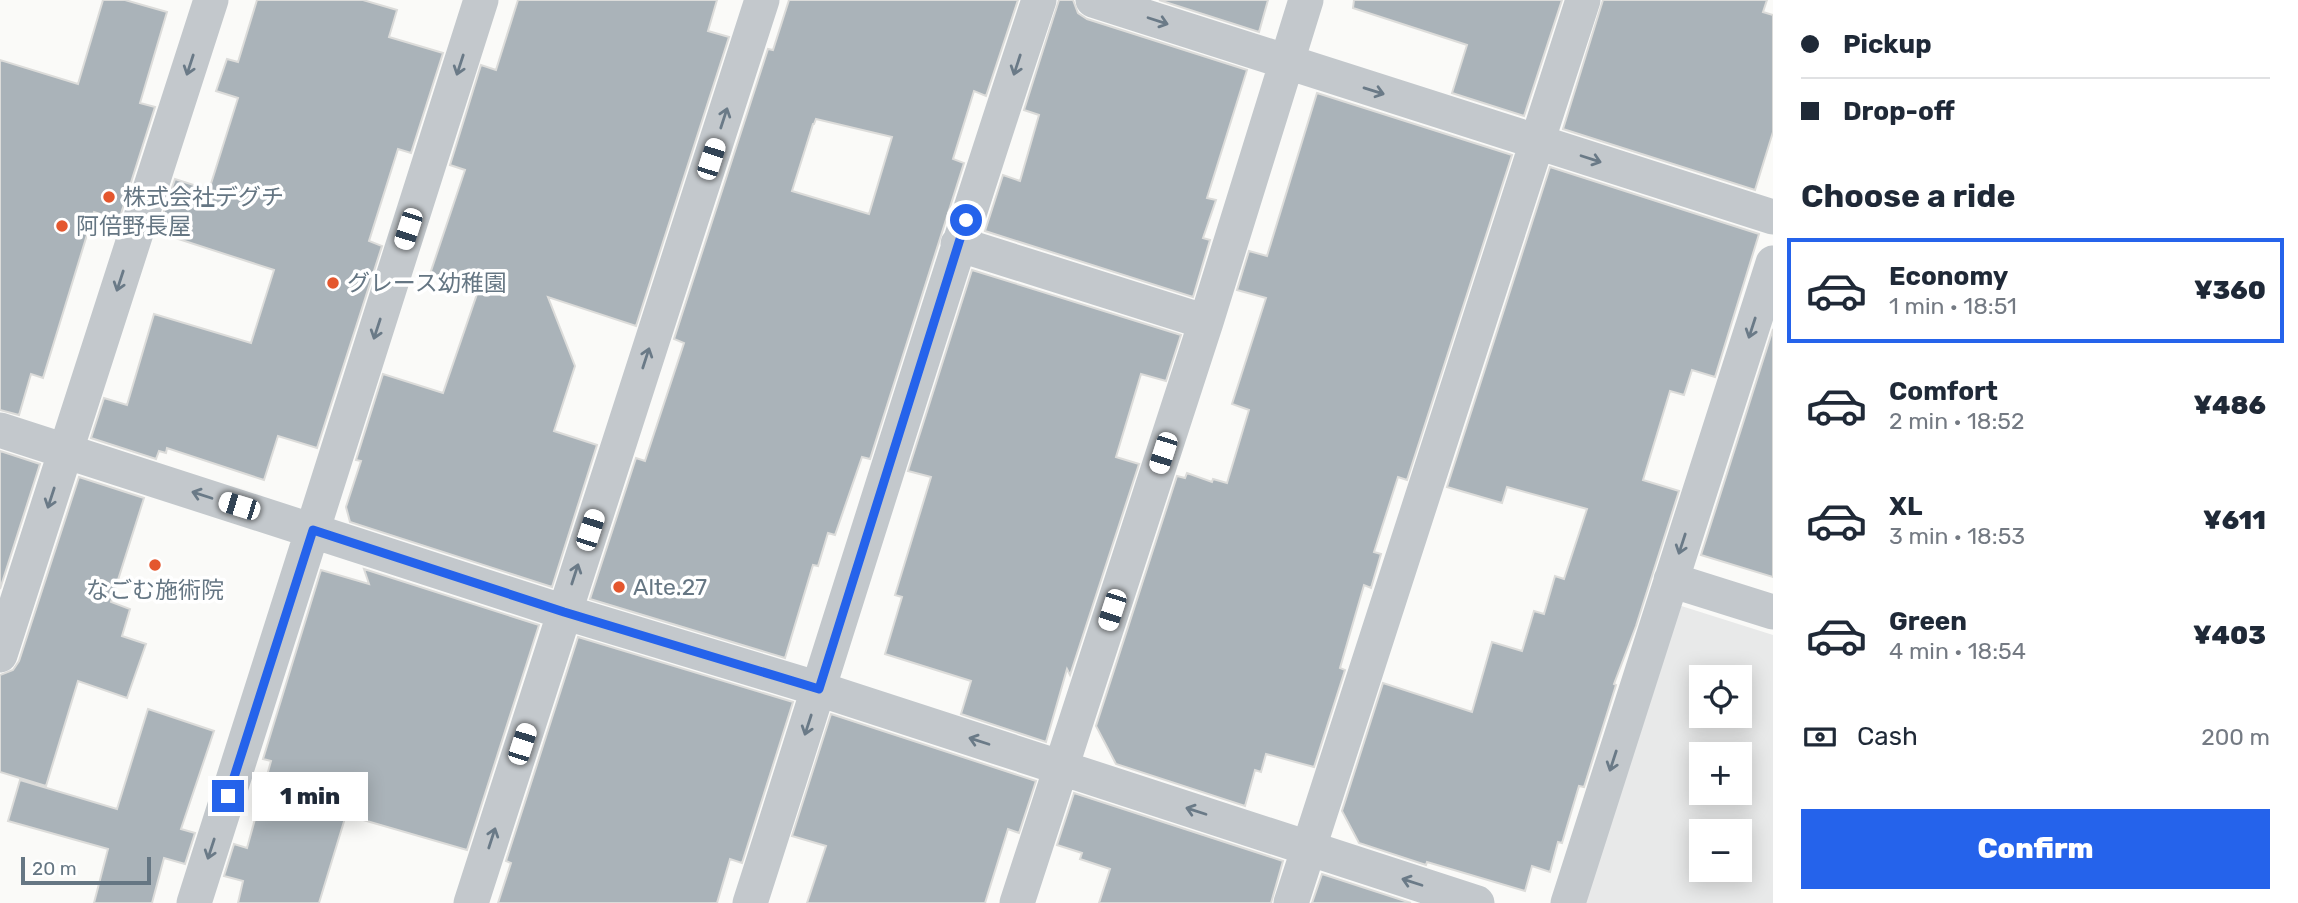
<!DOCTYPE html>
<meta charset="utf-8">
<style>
body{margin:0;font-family:Rubik,"Noto Sans JP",sans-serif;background:#f2f2f3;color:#1f2937;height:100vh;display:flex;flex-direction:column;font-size:26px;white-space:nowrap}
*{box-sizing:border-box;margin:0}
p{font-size:23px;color:#747a83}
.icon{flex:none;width:38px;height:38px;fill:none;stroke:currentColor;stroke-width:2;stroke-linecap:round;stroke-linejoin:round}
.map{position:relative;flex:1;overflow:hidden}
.sheet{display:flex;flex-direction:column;background:#fff;width:525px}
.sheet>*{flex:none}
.hud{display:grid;align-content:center;height:154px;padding:0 28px;background:#fff}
.tools{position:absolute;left:1689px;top:665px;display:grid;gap:14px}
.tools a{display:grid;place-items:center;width:63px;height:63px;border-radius:0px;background:#fff;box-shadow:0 4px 18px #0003;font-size:35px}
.scale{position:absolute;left:21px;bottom:18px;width:130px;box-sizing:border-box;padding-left:7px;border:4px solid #657683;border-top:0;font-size:19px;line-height:24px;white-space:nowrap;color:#657683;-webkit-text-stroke:5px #fff;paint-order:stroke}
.end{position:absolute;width:32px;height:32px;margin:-16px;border:9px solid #2563eb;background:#fff;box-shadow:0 0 0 4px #fff}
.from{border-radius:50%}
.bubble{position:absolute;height:49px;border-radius:0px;background:#fff;box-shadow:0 4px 18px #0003;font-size:23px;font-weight:800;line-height:49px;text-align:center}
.car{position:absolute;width:21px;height:42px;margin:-21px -10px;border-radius:9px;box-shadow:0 0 5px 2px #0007;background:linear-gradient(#fff 24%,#345 0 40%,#fff 0 76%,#345 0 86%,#fff 0)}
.hud b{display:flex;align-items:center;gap:24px;height:66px;font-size:26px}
.hud b+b{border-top:2px solid #e0e1e3}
.hud i{width:18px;height:18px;background:#1f2937}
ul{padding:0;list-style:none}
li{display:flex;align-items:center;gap:21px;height:105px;margin:0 14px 10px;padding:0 14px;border:4px solid transparent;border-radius:0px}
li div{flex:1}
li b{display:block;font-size:26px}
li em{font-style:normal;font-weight:800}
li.active{border-color:#2563eb}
li>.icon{width:63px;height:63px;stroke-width:1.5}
h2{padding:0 28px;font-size:32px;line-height:84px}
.pay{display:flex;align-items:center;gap:18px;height:77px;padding:0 28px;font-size:26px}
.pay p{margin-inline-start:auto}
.button{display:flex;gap:14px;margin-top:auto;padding:14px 28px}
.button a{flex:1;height:80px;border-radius:0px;background:#2563eb;color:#fff;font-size:28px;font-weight:800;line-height:80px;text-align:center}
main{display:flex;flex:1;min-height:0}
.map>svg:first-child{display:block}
.built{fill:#e8e9e9;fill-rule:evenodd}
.building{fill:#aab3b9;stroke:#dcdcda;stroke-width:2;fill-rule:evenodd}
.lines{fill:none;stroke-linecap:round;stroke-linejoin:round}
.street{stroke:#c3c8cc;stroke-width:35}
.oneway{stroke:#6a7a87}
.route{stroke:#2563eb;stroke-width:9}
.poi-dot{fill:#e4572e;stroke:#fff;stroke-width:2.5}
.labels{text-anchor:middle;stroke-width:7;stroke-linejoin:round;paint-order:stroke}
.poi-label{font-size:23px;fill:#657683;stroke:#fff;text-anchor:start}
</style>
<main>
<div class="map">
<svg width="1773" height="903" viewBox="0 0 1773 903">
<rect width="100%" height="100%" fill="#fafaf8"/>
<path class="built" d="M1675 604 1773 635V903H1583ZM1701 677H1740V716H1701ZM1701 754H1740V793H1701ZM1701 831H1740V870H1701Z"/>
<path class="building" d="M103 0H125L167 12 140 103 155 107 119 220 94 212 43 378 31 374 19 415 0 410V60L78 84Z
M257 0H363L397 10 389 37 443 53 411 153 398 149 369 241 382 246 317 448 278 436 264 480 167 448 166 453 159 451 156 459 91 438 104 398 127 405 154 314 251 343 274 270 157 232 175 179 209 190 238 98 216 91 227 59 238 62Z
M518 0H717L708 31 729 37 636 326 548 297 575 366 554 431 597 445 552 587 350 522 346 507 361 461 356 460 383 374 443 393 478 291 430 274 465 170 450 165 481 65 496 70Z
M789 0H1018L986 96 974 91 953 159 964 163 870 459 862 457 835 535 828 533 818 566 813 565 785 658 590 599 636 458 645 461 684 343 674 339 768 49 773 50ZM816 119 892 137 869 214 792 191 813 124H814Z
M1059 0H1073L1078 13 1087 19 1247 70 1207 198 1216 200 1203 238 1210 240 1193 297 985 231 1003 175 1020 181 1039 115 1024 110Z
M1159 0H1268L1259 32Z
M1354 0H1562L1524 116 1452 93 1467 45 1353 8Z
M1603 0H1767L1763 12 1773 15V132L1755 190 1563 129Z
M1317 93 1512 155 1407 480 1398 477 1374 552 1381 554 1371 588 1364 585 1340 668 1345 670 1314 767 1266 754 1261 772 1255 770 1245 806 1116 764 1096 726 1177 476 1185 478 1187 473 1212 482 1213 479 1227 483 1249 410 1232 404 1266 298 1237 290 1249 251 1267 256Z
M1550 167 1759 234 1715 377 1692 370 1684 395 1670 391 1643 480 1679 491 1636 626 1614 684 1616 685 1584 787 1579 786 1562 843 1558 842 1550 872 1532 866 1525 891 1427 862 1426 865 1423 864 1359 843 1342 811 1383 683 1472 712 1492 642 1522 651 1534 611 1544 614 1555 576 1564 579 1587 509 1507 487 1502 503 1447 487Z
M972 270 1181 335 1166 381 1141 374 1116 457 1139 464 1070 675 1067 669 1046 742 961 714 971 681 885 654 902 597 895 595 931 477 908 471Z
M1773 329V577L1701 555Z
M0 451 40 464 0 589Z
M79 477 144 498 111 602 130 609 122 636 146 644 127 698 78 681 46 786 0 772V675L13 670 19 661Z
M364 569 539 625 467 850 346 815 319 903H238L243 881 224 876 234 844 247 848 271 761 263 759 321 570 369 584Z
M578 637 793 702 742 863 730 859 717 903H498L511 863 506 861Z
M148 709 214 731 181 829 195 833 185 864 164 858 152 903H94L108 849 8 821 20 780 117 809Z
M831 714 1036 781 1019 833 1008 829 985 903H807L826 846 792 836Z
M1074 793 1283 861 1271 903H1099L1110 869 1080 859 1082 853 1057 845Z
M1322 874 1411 903H1312Z"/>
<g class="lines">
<path class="street" d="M1093 0 1773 217
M958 244 1206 322
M0 430 564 612 819 689 1477 903
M1671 580 1773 612
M0 655 211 0
M194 903 481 0
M471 903 762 0
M750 903C847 602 939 300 1039 0
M1017 903 1206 322 1306 0
M1291 903 1583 0
M1568 903 1773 263"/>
</g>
<defs><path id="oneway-shaft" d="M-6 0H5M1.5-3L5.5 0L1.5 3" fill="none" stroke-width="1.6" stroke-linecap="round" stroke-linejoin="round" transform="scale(1.75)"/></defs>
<g class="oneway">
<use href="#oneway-shaft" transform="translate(1158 21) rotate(18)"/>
<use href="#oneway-shaft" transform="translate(190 65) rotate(108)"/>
<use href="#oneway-shaft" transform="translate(460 65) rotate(108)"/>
<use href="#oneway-shaft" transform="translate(1017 65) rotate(108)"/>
<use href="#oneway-shaft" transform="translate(1374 91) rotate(17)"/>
<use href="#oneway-shaft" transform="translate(724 118) rotate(-72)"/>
<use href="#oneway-shaft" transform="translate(1591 159) rotate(18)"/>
<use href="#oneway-shaft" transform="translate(120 281) rotate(108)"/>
<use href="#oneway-shaft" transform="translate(1752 328) rotate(108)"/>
<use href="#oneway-shaft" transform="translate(377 329) rotate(108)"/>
<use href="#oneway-shaft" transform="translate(646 358) rotate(-72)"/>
<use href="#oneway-shaft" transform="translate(202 495) rotate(-162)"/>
<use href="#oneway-shaft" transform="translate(51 498) rotate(108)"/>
<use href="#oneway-shaft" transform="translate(1682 544) rotate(108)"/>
<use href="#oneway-shaft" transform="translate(575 574) rotate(-72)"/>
<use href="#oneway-shaft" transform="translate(808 725) rotate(108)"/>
<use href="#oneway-shaft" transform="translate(979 741) rotate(-162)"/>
<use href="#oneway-shaft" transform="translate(1613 761) rotate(108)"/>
<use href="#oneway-shaft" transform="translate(1196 811) rotate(-162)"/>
<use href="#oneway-shaft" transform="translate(492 838) rotate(-72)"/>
<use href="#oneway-shaft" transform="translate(211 849) rotate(108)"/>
<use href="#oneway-shaft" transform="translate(1412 882) rotate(-162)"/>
</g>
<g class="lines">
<path class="route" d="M228 796 313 530 564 612 819 689 966 220"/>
</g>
<g class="poi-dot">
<circle cx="109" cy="197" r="7"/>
<circle cx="62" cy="226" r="7"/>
<circle cx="333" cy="283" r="7"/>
<circle cx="155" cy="565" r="7"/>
<circle cx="619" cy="587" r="7"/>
</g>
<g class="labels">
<g class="poi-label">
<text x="123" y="205">株式会社デグチ</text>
<text x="76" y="234">阿倍野長屋</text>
<text x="347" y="291">グレース幼稚園</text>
<text x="633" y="595">Alte.27</text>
<text x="155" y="598" text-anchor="middle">なごむ施術院</text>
</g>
</g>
</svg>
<div class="tools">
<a><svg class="icon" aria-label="locate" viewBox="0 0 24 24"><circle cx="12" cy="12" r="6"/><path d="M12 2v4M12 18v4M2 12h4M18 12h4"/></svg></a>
<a>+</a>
<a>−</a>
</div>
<div class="scale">20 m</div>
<i class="end from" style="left:966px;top:220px"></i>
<i class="end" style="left:228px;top:796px"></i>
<div class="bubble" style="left:252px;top:772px;width:116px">1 min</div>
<i class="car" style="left:711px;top:159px;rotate:18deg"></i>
<i class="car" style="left:408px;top:229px;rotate:198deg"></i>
<i class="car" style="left:1163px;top:453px;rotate:198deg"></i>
<i class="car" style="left:239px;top:506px;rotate:287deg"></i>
<i class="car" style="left:590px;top:530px;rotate:18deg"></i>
<i class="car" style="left:1112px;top:610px;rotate:198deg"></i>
<i class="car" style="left:522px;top:744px;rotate:18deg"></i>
</div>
<section class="sheet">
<div class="hud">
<b><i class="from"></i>Pickup</b>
<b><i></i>Drop-off</b>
</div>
<h2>Choose a ride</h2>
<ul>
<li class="active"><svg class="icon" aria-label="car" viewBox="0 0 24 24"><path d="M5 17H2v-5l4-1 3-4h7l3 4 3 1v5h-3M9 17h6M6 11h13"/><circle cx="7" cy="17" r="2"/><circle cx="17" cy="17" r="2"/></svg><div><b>Economy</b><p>1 min · 18:51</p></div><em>¥360</em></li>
<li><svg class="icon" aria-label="car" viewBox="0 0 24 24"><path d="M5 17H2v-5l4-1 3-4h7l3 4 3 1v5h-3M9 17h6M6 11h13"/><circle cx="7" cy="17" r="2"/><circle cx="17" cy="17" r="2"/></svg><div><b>Comfort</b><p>2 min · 18:52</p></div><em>¥486</em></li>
<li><svg class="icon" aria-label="car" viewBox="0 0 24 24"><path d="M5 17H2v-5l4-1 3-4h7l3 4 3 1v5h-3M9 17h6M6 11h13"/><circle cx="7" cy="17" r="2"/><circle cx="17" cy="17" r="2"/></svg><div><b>XL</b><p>3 min · 18:53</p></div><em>¥611</em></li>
<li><svg class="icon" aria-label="car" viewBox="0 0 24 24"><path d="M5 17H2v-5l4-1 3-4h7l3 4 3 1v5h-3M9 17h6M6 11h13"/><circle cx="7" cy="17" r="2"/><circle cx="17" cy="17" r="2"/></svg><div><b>Green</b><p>4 min · 18:54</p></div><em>¥403</em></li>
</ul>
<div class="pay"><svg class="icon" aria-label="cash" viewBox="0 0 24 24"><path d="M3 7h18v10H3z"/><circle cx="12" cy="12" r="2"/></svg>Cash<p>200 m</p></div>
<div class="button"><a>Confirm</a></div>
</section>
</main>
